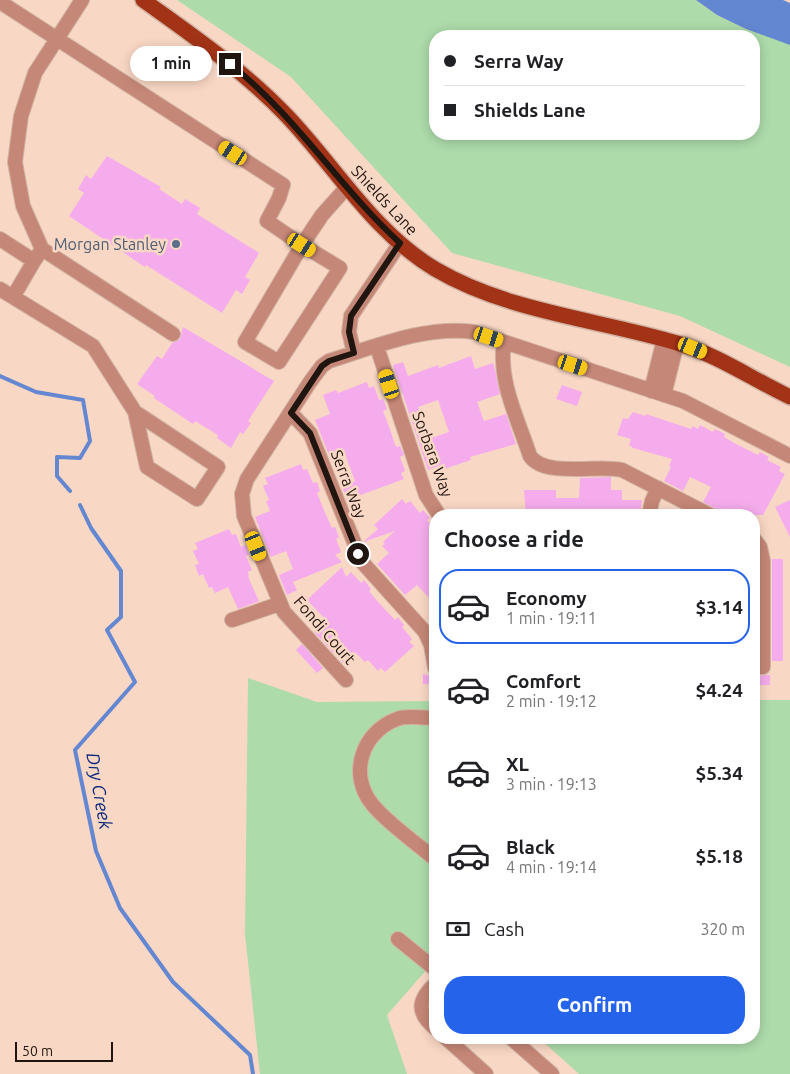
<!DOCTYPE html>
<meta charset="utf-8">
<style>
body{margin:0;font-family:Ubuntu,sans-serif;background:#f2f2f2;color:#202124;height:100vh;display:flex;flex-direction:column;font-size:19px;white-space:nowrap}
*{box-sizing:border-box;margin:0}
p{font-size:16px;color:#757577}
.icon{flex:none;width:28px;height:28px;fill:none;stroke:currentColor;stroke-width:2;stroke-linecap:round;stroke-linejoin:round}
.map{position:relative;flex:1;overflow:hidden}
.panel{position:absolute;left:429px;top:509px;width:331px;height:535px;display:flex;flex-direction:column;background:#fff;border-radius:20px;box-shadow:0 2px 12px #0003}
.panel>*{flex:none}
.guide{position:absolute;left:429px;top:30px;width:331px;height:110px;border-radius:20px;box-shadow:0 2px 12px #0003;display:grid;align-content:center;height:110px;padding:0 15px;background:#fff}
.scale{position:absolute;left:15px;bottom:12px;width:98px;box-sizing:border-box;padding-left:5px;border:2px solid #21160f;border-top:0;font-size:14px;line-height:18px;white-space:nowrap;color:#21160f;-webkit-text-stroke:4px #f9d7c5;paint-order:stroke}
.end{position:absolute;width:22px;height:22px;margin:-11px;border:6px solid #21160f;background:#fff;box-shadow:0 0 0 2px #fff}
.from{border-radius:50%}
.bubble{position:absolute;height:35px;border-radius:18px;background:#fff;box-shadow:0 2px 12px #0003;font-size:16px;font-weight:700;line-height:35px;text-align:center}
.car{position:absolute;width:15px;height:30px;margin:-15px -8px;border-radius:6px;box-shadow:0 0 4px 1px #0007;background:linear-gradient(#f5c518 24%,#345 0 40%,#f5c518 0 76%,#345 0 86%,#f5c518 0)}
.guide b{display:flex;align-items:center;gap:18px;height:48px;font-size:19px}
.guide b+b{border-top:1px solid #e0e0e0}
.guide i{width:12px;height:12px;background:#202124}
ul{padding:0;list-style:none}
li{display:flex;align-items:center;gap:15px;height:75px;margin:0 10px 8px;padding:0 5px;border:2px solid transparent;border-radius:20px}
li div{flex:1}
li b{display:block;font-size:19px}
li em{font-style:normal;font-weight:700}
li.current{border-color:#2563eb}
li>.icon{width:45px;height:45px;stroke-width:1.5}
h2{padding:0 15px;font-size:22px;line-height:60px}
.pay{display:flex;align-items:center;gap:12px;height:55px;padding:0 15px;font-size:19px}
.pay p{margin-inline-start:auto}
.cta{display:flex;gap:10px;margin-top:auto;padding:10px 15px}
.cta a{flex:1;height:58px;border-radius:20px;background:#2563eb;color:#fff;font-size:20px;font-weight:700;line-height:58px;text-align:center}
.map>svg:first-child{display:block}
.green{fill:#addbaa;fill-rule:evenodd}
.water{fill:#6487d1}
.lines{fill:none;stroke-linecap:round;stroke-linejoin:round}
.stream{stroke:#6487d1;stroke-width:4}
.building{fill:#f5acec;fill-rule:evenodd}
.minor-casing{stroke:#d2b4a4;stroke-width:16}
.major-casing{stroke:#d2b4a4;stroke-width:18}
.minor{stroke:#c58777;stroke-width:14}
.major{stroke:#a23317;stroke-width:15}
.route{stroke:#21160f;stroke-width:6}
.service-dot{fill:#5c6f8a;stroke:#f9d7c5;stroke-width:2}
.labels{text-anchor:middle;stroke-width:5;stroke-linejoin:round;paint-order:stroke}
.street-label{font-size:16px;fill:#21160f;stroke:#f9d7c5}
.service-label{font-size:16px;fill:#4e5e75;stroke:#f9d7c5;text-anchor:end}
.water-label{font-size:18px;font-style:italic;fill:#09287e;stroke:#f9d7c5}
</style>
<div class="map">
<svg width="790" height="1074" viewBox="0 0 790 1074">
<rect width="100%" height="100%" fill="#f9d7c5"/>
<path class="green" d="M177 0H696L717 15 746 29 788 43 790 45V367L680 316 452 253 291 77ZM435 36H754V134H435Z
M248 678 317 702 435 701V960L387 1015 407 1074H260L245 934Z
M754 700H790V1074H579L539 1038H754Z"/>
<path class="water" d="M696 0H783L790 3V45L746 29 717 15Z"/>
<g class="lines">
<path class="stream" d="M0 376 36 392 83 400 90 441 80 458 57 457V476L70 491
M80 505 91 528 121 571V617L107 630 135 682 75 750 96 851 120 908 173 982 250 1055 253 1074"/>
</g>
<path class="building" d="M107 156 161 187 159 189 182 204 185 199 200 208 197 214 259 253 245 277 250 280 242 294 236 290 222 313 146 265 145 267 69 216 84 193 78 189 86 175 91 179Z
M183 327 274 381 248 421 251 423 243 434 240 432 231 448 217 438 218 435 195 421 193 424 154 398 155 396 137 384 157 356 162 359 172 343 180 339Z
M471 356 475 369 493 363 495 370 500 394 477 402 484 421 506 414 516 444 470 457 471 460 432 473 441 465 428 470 393 365 403 362 408 376 438 365 439 368ZM438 400 449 432 429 439 418 407Z
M367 382 369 388 374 386 379 400 383 399 387 409 383 411 388 424 396 447 400 446 404 455 400 457 405 471 401 473 404 479 358 496 362 508 352 512 342 487 355 481 345 454 331 460 315 420 330 414 323 395 336 390 338 393Z
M562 385 582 392 577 406 556 399Z
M633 412 645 416 646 414 691 429 693 426 698 429 700 425 713 432 715 429 725 434 724 437 736 444 758 455 760 452 769 457 767 460 781 467 779 471 785 474 763 515H728L703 502 711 487 690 477 683 491 664 481 671 467 669 466 672 459 633 448 629 445 631 439 617 435 623 418 628 419Z
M301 464 303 470 307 469 313 483 317 482 320 491 317 493 326 515 332 528 335 527 339 537 336 539 341 552 335 555 342 562 293 582 297 590 287 595 279 575 293 569 286 551 271 557 255 517 270 511 266 501 269 500 263 486 268 484 265 478Z
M611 477V490H622V500H642L640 515H526L524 490H556V498H579L580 478Z
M402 499 406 504 410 501 420 513 423 510 430 518 427 520 435 529V604L417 585 405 595 377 564 389 553 382 546 385 544 383 542 395 531 363 542 378 529 374 525Z
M790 500V537L775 507Z
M229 529 232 535 236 534 241 547 246 545 249 555 246 556 252 570 248 572 249 579 259 601 238 609 228 587 215 593 212 587 209 588 203 574 199 576 195 565 199 564 193 551 198 549 195 543Z
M772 559H783V661H772Z
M342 567 346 577 351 572 361 583 364 580 371 589 369 591 378 602 395 620 398 617 404 625 402 627 412 639 409 642 414 646 385 672 381 668 378 671 368 660 365 662 355 652 343 663 314 632 327 621 307 600Z
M302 644 323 668 317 673 296 650Z
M423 674 435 677V684H423Z
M767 675H770V685H754V676Z"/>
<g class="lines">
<defs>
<path id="minor" d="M0 2 283 185 279 198 267 221 302 245 322 215 347 187
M0 239 34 261 13 297
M302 245 340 268 279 362 245 342Z
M42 249 173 334
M34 261 42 249 23 206 15 162 21 116 35 73 82 0
M0 289 93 346 135 412 218 467 197 499 147 467 135 412
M504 342C498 382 518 419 530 456 545 478 597 464 622 470L710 515
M377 347 426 495 439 515
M354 353 349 332 351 316 400 243
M651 391 664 339
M664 395 677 343
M291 413 310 433 362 562 425 632 431 645 435 668
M649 515 652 501 658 488
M754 539 760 547 763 561V667H754
M232 620 279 604
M346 680 284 612 244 516 242 494 247 479 310 382 322 366 329 361C374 347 426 325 474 332L683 401 790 456
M435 718C424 718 407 715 397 719 362 732 348 774 372 804 385 821 417 844 435 859
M398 939 435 969
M435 984C417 1001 417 1013 435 1028
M446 1038 486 1074
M511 1038 552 1074"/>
<path id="major" d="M143 0C193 36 243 70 286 115 335 166 373 232 435 269 508 312 597 319 677 343 718 355 752 379 790 397"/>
</defs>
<use href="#minor" class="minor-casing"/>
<use href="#major" class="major-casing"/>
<use href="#minor" class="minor"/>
<use href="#major" class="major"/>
</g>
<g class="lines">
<path class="route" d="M230 64C296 116 339 187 400 243L351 316 349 332 354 353 329 361 322 366 291 413 310 433 358 554"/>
</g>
<circle class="service-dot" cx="176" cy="244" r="5"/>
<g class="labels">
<g class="street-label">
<text transform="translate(385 200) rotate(47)" y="6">Shields Lane</text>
<text transform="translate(433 454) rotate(70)" y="6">Sorbara Way</text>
<text transform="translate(349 484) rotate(69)" y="6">Serra Way</text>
<text transform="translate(325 630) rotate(49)" y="6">Fondi Court</text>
</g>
<g class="service-label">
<text x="166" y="250">Morgan Stanley</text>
</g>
<g class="water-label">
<text transform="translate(99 791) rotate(80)" y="6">Dry Creek</text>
</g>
</g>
</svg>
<div class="scale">50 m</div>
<i class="end from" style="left:358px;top:554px"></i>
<i class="end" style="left:230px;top:64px"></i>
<div class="bubble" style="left:130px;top:46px;width:82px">1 min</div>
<i class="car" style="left:233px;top:153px;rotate:303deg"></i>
<i class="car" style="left:302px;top:245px;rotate:122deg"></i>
<i class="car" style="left:489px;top:337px;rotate:108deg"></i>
<i class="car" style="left:693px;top:348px;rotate:112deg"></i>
<i class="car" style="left:573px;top:365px;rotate:108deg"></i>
<i class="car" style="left:389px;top:384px;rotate:342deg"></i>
<i class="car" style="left:256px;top:546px;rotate:158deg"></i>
<div class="guide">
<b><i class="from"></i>Serra Way</b>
<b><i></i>Shields Lane</b>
</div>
<section class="panel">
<h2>Choose a ride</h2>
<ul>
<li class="current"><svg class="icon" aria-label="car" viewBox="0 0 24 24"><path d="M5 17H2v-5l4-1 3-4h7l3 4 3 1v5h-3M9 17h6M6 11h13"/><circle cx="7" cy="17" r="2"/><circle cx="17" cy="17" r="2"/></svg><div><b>Economy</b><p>1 min · 19:11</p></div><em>$3.14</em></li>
<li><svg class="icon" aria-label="car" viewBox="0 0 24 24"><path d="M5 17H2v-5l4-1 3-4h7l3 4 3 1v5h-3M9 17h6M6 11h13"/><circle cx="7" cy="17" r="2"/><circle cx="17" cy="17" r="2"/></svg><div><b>Comfort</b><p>2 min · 19:12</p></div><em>$4.24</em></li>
<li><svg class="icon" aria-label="car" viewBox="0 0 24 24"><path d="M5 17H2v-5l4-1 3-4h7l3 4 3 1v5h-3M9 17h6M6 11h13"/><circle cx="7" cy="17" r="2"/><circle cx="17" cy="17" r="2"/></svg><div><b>XL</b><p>3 min · 19:13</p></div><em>$5.34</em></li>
<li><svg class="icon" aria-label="car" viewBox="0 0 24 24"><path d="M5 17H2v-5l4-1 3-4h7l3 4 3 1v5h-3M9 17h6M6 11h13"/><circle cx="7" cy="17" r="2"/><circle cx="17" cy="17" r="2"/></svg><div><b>Black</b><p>4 min · 19:14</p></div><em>$5.18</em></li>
</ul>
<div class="pay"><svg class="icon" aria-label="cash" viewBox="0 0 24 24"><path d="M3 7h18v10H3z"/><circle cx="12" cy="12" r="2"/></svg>Cash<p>320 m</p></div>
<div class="cta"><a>Confirm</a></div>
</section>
</div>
